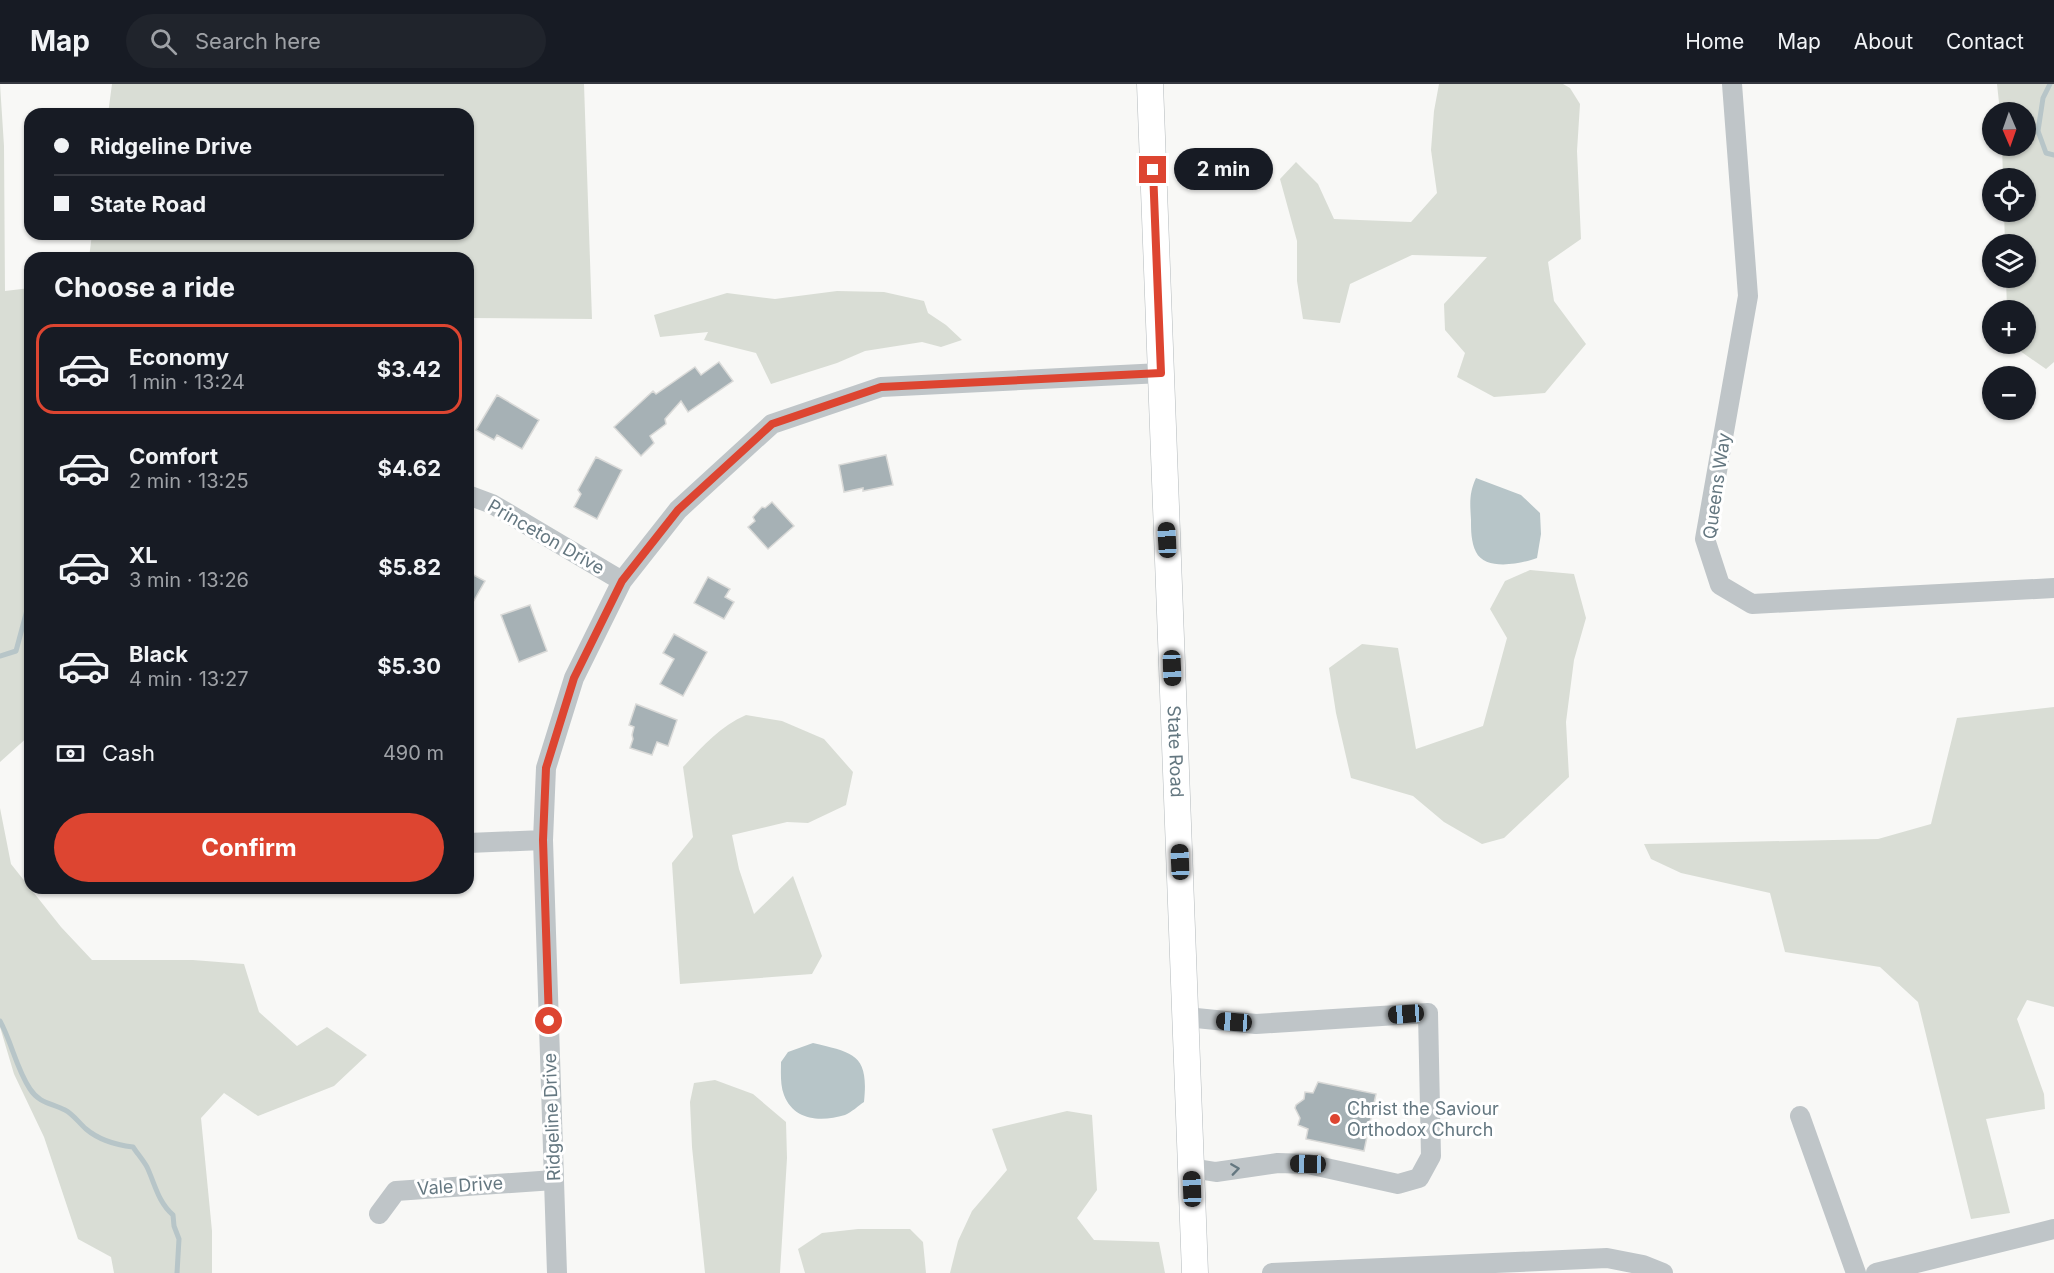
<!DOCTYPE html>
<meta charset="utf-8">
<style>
body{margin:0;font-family:Inter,sans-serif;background:#20242c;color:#f1f3f6;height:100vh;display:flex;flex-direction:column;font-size:22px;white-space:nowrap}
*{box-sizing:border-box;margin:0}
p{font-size:20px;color:#9ea1a6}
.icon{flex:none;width:33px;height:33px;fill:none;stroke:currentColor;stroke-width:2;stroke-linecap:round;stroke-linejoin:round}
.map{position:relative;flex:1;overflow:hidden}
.panel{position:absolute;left:24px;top:168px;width:450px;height:642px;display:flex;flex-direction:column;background:#171b24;border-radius:18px;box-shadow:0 2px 4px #0004}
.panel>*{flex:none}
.guide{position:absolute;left:24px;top:24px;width:450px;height:132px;border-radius:18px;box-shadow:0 2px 4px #0004;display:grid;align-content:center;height:132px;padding:0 30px;background:#171b24}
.needle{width:39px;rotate:178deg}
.controls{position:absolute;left:1982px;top:18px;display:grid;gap:12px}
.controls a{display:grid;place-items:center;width:54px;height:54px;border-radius:50%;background:#171b24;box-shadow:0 2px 4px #0004;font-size:30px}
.end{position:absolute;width:27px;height:27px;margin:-14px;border:8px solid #dd4531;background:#fff;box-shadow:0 0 0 3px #fff}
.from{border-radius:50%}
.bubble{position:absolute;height:42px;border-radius:21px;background:#171b24;box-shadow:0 2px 4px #0004;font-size:20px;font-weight:700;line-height:42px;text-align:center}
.car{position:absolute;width:18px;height:36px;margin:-18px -9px;border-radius:8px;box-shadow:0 0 4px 2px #0007;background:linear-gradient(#222 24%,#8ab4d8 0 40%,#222 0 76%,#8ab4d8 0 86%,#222 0)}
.guide b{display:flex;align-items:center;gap:21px;height:57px;font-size:22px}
.guide b+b{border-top:2px solid #363941}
.guide i{width:15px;height:15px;background:#f1f3f6}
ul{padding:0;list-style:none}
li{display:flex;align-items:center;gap:18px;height:90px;margin:0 12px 9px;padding:0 18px;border:3px solid transparent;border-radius:18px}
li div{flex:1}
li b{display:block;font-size:22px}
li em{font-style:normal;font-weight:700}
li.selected{border-color:#dd4531}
li>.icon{width:54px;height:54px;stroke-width:1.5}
h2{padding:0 30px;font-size:27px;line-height:72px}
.pay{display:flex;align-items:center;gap:15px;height:66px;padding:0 30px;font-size:22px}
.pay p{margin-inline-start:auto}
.action{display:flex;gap:12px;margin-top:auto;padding:12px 30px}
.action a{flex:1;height:69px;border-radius:36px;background:#dd4531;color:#fff;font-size:24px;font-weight:700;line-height:69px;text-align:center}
header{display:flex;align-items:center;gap:36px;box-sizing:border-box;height:84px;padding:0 30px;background:#171b24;border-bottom:2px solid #363941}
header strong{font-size:28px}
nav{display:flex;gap:33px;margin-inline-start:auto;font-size:21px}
.search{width:420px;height:54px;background:#20242c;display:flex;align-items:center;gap:15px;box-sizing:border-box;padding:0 21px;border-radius:33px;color:#9ea1a6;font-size:22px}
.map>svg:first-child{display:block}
.green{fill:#d9ddd5}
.water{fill:#b7c5c8}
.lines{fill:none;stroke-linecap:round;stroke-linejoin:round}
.stream{stroke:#b7c5c8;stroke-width:5}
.building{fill:#a6b1b5;stroke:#dadad8;stroke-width:1.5}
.major-casing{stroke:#b3b9bc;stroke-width:27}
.minor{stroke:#bfc5c8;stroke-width:20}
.major{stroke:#fff;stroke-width:26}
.oneway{stroke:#647780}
.route{stroke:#dd4531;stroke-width:8}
.poi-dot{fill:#dd4531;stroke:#fff;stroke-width:2}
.labels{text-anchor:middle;stroke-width:6;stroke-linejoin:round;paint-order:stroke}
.street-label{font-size:18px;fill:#647780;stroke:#fff}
.poi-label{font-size:18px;fill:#647780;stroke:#fff;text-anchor:start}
</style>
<header>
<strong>Map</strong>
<div class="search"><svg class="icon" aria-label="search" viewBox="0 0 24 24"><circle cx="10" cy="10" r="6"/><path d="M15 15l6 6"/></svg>Search here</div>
<nav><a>Home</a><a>Map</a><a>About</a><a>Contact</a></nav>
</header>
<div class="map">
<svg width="2054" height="1189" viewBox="0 0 2054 1189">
<rect width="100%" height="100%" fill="#f8f8f6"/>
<path class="green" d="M0 0 4 62 5 207 30 204V651L0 678Z
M112 0H584L592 235 468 234V174H89L92 150H468V30H108Z
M1439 0H1563L1570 4 1580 20 1577 67 1581 155 1548 178 1554 217 1586 260 1545 309 1494 313 1457 293 1465 269 1445 246 1444 220 1487 173 1412 171 1350 200 1340 239 1303 235 1297 197V157L1280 95 1296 78 1318 100 1334 135 1411 138 1437 109 1431 66 1434 27Z
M1997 0H2054V278L2046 285 2010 260H2025V226H2007L2006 194H2025V160H2005L2004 128H2025V94H2003L2002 62H2025V28H2000Z
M837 207 884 208 924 217 928 229 946 241 962 256 941 263 922 258 865 267 837 279 771 300 756 269 704 256 708 248 660 253 654 231 727 209 775 215Z
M1530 486 1574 490 1586 534 1574 576 1566 638 1569 693 1504 754 1482 760 1444 738 1413 712 1351 694 1336 629 1329 584 1362 560 1398 564 1416 665 1483 642 1507 554 1490 525 1505 497Z
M2054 623V923L2027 916 2017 935 2044 1010 2045 1025 1986 1035 2010 1129 1971 1135 1918 918 1880 883 1785 868 1770 809 1681 789 1651 775 1644 760 1878 755 1931 740 1957 634Z
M746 631 782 637 824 655 853 688 846 721 808 739 787 738 732 751 739 785 754 830 793 792 822 872 812 890 680 900 672 779 693 753 683 683C702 663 719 643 746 631Z
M0 724 11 780 61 843 92 876H193L244 880 259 928 297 962 327 943 367 971 334 1002 258 1032 224 1009 201 1034 212 1147V1189H114L111 1173 78 1155 44 1053 14 990 0 943Z
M715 996 753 1010 786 1038 787 1074 780 1189H705L692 1063 690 1018 694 999Z
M1067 1027 1092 1031 1097 1106 1077 1134 1094 1156 1159 1158 1165 1189H950L958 1157 972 1127 1007 1086 992 1045Z
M858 1145H910L923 1158 926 1189H805L798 1165 822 1149Z"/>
<path class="water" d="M1476 394 1521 411 1540 429 1541 450 1537 474C1521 480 1485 487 1476 468 1471 458 1471 446 1471 436 1470 419 1469 409 1476 394Z
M813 959C854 969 869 970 864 1018 858 1022 852 1028 845 1031 821 1038 794 1037 784 1011 780 1001 781 988 781 978L788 968Z"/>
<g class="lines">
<path class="stream" d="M2050 0 2043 14 2038 47 2046 69 2054 71
M0 572 16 567 30 515
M0 937C12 959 16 984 30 1005 39 1019 51 1019 65 1026 73 1030 79 1039 86 1045 99 1056 116 1061 133 1063 137 1069 143 1076 147 1083 155 1100 158 1118 173 1131L174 1142 179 1155 177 1189"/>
</g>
<path class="building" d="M719 278 733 297 688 328 681 317 665 335 666 340 650 352 654 359 641 372 614 343 653 307 656 310 695 283 701 291Z
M497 311 539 336 522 365 497 351 494 356 476 346Z
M886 371 893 401 863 407V404L844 408 839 381Z
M596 373 622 386 597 435 574 423 581 410 578 406Z
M772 418 794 442 768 465 748 443 755 437 753 433 762 423 765 424Z
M468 488 485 497 468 527Z
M708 493 730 505 725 513 734 518 724 535 694 519Z
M530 521 547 567 519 578 501 531Z
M674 550 707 568 683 612 660 600 674 575 663 569Z
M636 620 677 636 668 662 657 658 652 671 630 664 633 655 632 651 634 643 629 641Z
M1318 998 1376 1010 1364 1067 1306 1055 1308 1045 1298 1041 1300 1034 1295 1024 1296 1021 1304 1015 1305 1008 1313 1009Z"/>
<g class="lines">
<defs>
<g id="major">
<path id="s1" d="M1150 0 1195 1189"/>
</g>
</defs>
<use href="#major" class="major-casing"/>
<path class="minor" d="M1732 0 1748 212 1705 455 1720 501 1752 520 2054 504
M468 411 492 420 622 497
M468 759 543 756
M1186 933 1256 940 1428 929 1431 1072 1419 1094 1398 1100 1308 1080 1278 1079 1216 1088 1191 1084
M1800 1032 1856 1189
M379 1130 396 1107 554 1096
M557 1189 543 756 546 684 574 594 622 497 678 426 772 340 881 303 1161 289
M1272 1189 1607 1174 1643 1181 1663 1189
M1876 1189 2054 1145"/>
<use href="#major" class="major"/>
</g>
<defs><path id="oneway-chevron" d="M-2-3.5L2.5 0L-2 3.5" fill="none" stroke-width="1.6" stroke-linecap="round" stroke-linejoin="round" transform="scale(1.5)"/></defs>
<use class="oneway" href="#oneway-chevron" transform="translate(1235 1085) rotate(-8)"/>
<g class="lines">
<path class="route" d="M549 937 543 756 546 684 574 594 622 497 678 426 772 340 881 303 1161 289 1153 86"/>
</g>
<circle class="poi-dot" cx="1335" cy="1035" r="6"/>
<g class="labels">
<g class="street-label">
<text transform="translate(1717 402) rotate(-82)" y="6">Queens Way</text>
<text transform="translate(546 453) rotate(30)" y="6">Princeton Drive</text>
<text dy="6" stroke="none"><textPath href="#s1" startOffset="668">State Road</textPath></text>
<text transform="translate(552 1033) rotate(-92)" y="6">Ridgeline Drive</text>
<text transform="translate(460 1102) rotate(-4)" y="6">Vale Drive</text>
</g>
<g class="poi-label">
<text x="1347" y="1031">Christ the Saviour<tspan x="1347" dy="21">Orthodox Church</tspan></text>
</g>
</g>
</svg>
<div class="controls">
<a><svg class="needle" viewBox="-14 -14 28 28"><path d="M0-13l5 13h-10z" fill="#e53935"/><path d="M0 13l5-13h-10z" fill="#9ea1a6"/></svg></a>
<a><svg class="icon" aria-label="locate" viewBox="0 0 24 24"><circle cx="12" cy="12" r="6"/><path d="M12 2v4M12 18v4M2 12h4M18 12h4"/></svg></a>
<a><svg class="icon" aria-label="layers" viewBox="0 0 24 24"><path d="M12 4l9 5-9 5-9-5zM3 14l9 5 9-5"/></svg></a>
<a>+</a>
<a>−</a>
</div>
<i class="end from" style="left:549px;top:937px"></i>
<i class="end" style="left:1153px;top:86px"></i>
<div class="bubble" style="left:1174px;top:64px;width:99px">2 min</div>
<i class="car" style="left:1167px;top:456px;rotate:357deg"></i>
<i class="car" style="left:1172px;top:584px;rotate:178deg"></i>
<i class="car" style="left:1180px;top:778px;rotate:358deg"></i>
<i class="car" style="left:1406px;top:930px;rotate:266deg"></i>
<i class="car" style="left:1234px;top:938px;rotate:274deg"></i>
<i class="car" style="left:1308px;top:1080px;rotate:271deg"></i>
<i class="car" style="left:1192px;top:1105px;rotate:358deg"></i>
<div class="guide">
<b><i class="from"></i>Ridgeline Drive</b>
<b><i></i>State Road</b>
</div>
<section class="panel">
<h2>Choose a ride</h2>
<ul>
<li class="selected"><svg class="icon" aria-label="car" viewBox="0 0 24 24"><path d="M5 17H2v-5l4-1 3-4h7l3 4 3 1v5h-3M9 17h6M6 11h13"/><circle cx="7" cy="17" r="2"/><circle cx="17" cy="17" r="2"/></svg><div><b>Economy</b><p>1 min · 13:24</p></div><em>$3.42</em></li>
<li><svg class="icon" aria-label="car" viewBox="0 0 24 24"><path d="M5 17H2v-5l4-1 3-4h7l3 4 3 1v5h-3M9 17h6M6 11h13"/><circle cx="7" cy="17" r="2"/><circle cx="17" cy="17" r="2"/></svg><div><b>Comfort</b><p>2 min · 13:25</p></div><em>$4.62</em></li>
<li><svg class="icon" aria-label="car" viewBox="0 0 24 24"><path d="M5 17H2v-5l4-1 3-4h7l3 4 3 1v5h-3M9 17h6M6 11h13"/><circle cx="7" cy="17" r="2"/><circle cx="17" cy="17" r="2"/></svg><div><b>XL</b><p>3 min · 13:26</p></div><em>$5.82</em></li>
<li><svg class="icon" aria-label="car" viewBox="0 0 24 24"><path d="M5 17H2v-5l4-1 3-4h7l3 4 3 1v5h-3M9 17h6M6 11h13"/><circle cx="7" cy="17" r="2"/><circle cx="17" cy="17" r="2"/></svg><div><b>Black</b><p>4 min · 13:27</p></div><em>$5.30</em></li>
</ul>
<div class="pay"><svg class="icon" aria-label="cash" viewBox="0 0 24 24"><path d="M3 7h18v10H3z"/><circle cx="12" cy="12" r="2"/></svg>Cash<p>490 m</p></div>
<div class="action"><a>Confirm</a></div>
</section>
</div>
